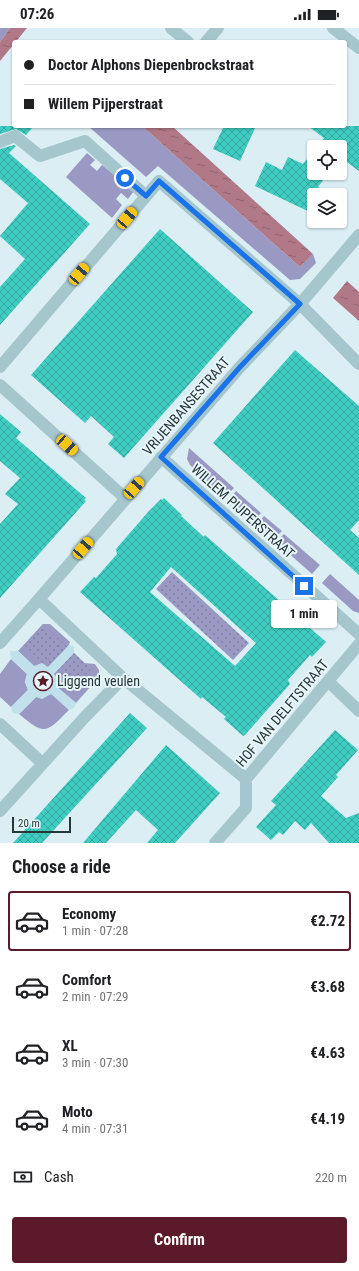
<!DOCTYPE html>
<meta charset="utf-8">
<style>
body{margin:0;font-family:"Roboto Condensed",sans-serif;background:#f6f6f6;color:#202124;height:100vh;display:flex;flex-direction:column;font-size:15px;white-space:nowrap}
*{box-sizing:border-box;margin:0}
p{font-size:13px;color:#757577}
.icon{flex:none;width:22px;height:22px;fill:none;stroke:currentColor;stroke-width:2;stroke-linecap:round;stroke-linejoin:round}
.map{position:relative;height:815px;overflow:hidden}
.details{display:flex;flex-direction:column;background:#fff;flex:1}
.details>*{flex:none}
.banner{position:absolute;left:12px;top:12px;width:335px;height:88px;border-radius:4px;box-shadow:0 1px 3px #0004;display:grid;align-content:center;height:88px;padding:0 12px;background:#fff}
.controls{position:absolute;left:307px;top:112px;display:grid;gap:8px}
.controls a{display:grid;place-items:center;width:40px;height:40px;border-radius:4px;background:#fff;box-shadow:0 1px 3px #0004;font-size:20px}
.scale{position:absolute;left:12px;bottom:10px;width:59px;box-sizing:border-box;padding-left:4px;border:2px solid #273737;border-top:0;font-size:11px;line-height:14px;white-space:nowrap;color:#273737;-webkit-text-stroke:3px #e7f6fa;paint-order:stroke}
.end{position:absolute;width:18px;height:18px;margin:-9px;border:5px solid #1a73e8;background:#fff;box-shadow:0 0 0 2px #fff}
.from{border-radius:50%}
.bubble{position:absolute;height:28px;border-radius:4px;background:#fff;box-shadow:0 1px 3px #0004;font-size:13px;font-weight:700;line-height:28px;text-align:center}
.car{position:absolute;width:12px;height:24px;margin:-12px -6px;border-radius:5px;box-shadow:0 0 3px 1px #0007;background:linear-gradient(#f5c518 24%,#345 0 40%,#f5c518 0 76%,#345 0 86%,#f5c518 0)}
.banner b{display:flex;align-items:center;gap:14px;height:38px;font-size:15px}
.banner b+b{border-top:1px solid #e0e0e0}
.banner i{width:10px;height:10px;background:#202124}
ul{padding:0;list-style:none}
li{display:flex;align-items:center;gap:12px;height:60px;margin:0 8px 6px;padding:0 4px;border:2px solid transparent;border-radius:4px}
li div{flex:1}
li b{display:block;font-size:15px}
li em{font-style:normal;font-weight:700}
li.current{border-color:#5b1a2a}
li>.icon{width:36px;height:36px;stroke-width:1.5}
h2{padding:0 12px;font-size:18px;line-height:48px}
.pay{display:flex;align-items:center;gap:10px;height:44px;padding:0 12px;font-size:15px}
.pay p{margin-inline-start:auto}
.action{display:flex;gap:8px;margin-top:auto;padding:8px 12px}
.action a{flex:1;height:46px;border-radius:4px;background:#5b1a2a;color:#fff;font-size:16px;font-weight:700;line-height:46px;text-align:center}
.status{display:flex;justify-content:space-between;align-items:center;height:28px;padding:0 20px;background:#fff;direction:ltr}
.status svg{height:11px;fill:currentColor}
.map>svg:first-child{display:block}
.grass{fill:#9a99c3}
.park{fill:url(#park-dots)}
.plaza{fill:#c0e1ec}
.water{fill:url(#water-ripples)}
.building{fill:url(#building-cross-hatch);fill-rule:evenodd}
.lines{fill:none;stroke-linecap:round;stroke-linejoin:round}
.minor{stroke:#a5c6cc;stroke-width:12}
.route{stroke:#1a73e8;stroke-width:5}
.labels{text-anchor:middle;stroke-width:4;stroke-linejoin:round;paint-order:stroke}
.street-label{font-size:14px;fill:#273737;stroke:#e7f6fa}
.poi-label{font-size:14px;fill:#273737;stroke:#e7f6fa;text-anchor:start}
</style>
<div class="status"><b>07:26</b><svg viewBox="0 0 49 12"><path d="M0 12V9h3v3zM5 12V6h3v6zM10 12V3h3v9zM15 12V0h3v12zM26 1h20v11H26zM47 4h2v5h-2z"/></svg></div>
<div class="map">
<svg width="359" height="815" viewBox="0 0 359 815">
<defs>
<pattern id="park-dots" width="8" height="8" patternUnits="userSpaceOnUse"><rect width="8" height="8" fill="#9a99c3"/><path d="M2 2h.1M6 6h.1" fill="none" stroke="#7e7e9f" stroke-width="1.8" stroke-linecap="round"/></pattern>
<pattern id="water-ripples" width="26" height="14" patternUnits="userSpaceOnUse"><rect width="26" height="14" fill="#b17887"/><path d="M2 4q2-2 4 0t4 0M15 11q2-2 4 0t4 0" fill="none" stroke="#90636f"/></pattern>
<pattern id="building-cross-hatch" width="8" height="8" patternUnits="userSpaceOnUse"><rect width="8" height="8" fill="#3fccc1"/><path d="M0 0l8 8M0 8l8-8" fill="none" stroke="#35a69e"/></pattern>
</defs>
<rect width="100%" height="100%" fill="#daeef3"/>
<path class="grass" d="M0 0H10L0 14Z
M88 98H142L300 239 313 226 316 235 300 251 290 252 158 138 146 149Z
M87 125 95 132 90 137 97 143 102 137 134 163 128 171 121 165 116 171 122 177 112 190 66 149Z
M189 420 234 460 225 470 190 437 187 431Z
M236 463 261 485 254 493 229 472Z
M264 488 282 503 274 511 257 496Z
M284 506 320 537 312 546 276 514Z
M330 546 359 572V585L353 583 322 555Z
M43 596H50L70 614 69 617 48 640 34 638 18 623Z
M74 625 84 635 95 636 99 642V649L76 675 57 659 54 646Z
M11 631 27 646 25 654 28 662 11 679 0 669V646Z
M52 666 69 682C46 705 45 708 19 686L36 669Z"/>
<path class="park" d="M172 544 249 615 233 632 156 561Z
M43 596 91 641 71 662 24 617Z"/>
<path class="plaza" d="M69 617 74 618V625L54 646 60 652 57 659 76 675 74 680 69 682 51 666 42 671 36 669 19 686 13 685 11 679 28 662 25 654 27 646 11 631 10 623H18L34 638 42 635 48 639Z"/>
<path class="water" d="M10 0H27L0 33V14Z
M142 98H172L313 226 300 239Z
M347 253 359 264V293L333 270Z"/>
<path class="building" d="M0 98H34L26 107 16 101 0 106Z
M224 98H256L240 133 213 121Z
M308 98H359V143L340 129V119H317L324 110Z
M14 117 16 118 9 125 90 196 0 297V259L25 231 0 208 28 175 0 151V121Z
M314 122V145H328L318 159 326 163 324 167H314V186L255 158 266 134 282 142 288 129 303 136Z
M160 201 253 284 124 430 108 416 114 409 91 388 85 395 31 347Z
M295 322 359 378V492L350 502 359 510V547L213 415Z
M0 386 21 404 16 410 86 470 84 472 86 473 0 570V496L18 476 5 466 20 450 0 433Z
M164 470 182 487 181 488 204 509 205 507 326 614 312 629 310 627 288 652 290 656 245 707 243 708 224 691 226 689 202 669 201 671 80 564 94 549 96 550 117 526 116 521 148 484 161 471 162 472ZM171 539 256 615 235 638 150 564Z
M130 685 147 700 42 815H13Z
M335 702 358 722 336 747 338 749 321 768 346 790 359 785V815H329L311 795 305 802 295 793 283 807 279 804 271 812 256 799 276 777 271 773Z
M166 717 220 765 175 815H147L158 802 136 782 106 815H83Z"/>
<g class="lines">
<path class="minor" d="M171 0 188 14
M333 0 359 20
M206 14 218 0
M0 114 15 108 40 128 85 113 146 168
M0 339 159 153 300 276 359 336
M0 357 125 470
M161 429 359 606
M39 571 240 339 300 276 359 207
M0 615 39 571 123 650 246 751
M328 653 359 683
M0 696 42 735
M0 783 84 690 123 650
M215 815 246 780V751L359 616"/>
</g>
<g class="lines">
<path class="route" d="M125 150 146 168 159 153 300 276 240 339 161 429 304 558"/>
</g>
<defs>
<symbol id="sight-ring" viewBox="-11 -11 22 22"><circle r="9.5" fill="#e7f6fa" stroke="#5b1a2a" stroke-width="1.5"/><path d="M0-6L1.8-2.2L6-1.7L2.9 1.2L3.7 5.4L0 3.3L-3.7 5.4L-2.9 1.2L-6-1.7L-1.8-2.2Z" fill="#5b1a2a"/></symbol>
</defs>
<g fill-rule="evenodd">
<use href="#sight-ring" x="32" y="642" width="22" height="22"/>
</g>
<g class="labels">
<g class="street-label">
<text transform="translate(186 378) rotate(-49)" y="5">VRIJENBANSESTRAAT</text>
<text transform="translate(243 483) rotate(42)" y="5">WILLEM PIJPERSTRAAT</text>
<text transform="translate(282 685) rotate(-50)" y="5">HOF VAN DELFTSTRAAT</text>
</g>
<g class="poi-label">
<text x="57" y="658">Liggend veulen</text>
</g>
</g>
</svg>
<div class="controls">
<a><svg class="icon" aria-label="locate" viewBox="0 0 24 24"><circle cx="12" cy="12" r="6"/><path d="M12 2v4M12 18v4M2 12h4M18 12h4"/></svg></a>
<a><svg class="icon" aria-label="layers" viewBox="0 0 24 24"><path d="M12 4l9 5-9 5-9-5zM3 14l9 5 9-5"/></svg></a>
</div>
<div class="scale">20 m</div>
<i class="end from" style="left:125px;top:150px"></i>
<i class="end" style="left:304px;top:558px"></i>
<div class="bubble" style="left:271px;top:572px;width:66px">1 min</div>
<i class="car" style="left:127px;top:190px;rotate:40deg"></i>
<i class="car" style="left:79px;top:246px;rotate:40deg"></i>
<i class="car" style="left:67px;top:417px;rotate:132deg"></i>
<i class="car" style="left:134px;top:460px;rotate:41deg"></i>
<i class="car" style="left:83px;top:520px;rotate:41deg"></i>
<div class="banner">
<b><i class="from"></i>Doctor Alphons Diepenbrockstraat</b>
<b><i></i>Willem Pijperstraat</b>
</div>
</div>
<section class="details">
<h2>Choose a ride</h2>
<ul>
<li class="current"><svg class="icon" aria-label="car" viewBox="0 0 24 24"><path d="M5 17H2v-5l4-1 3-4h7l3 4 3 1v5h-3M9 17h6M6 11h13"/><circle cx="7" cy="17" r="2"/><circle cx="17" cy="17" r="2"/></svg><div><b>Economy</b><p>1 min · 07:28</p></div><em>€2.72</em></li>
<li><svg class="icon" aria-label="car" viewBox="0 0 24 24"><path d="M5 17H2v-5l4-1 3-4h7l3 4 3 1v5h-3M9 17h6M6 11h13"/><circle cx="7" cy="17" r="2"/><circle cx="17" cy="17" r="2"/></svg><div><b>Comfort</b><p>2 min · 07:29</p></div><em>€3.68</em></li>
<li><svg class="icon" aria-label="car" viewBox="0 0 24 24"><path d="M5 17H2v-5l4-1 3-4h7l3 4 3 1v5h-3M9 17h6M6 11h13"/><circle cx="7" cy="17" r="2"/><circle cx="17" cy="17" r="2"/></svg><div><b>XL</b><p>3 min · 07:30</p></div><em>€4.63</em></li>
<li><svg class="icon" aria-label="car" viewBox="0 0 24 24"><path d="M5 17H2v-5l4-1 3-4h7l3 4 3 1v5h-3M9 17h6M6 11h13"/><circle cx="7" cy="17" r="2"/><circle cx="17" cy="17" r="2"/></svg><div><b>Moto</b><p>4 min · 07:31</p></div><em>€4.19</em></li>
</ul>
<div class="pay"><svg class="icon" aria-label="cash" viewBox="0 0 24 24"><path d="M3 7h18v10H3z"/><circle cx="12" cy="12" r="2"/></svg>Cash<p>220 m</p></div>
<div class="action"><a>Confirm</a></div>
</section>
